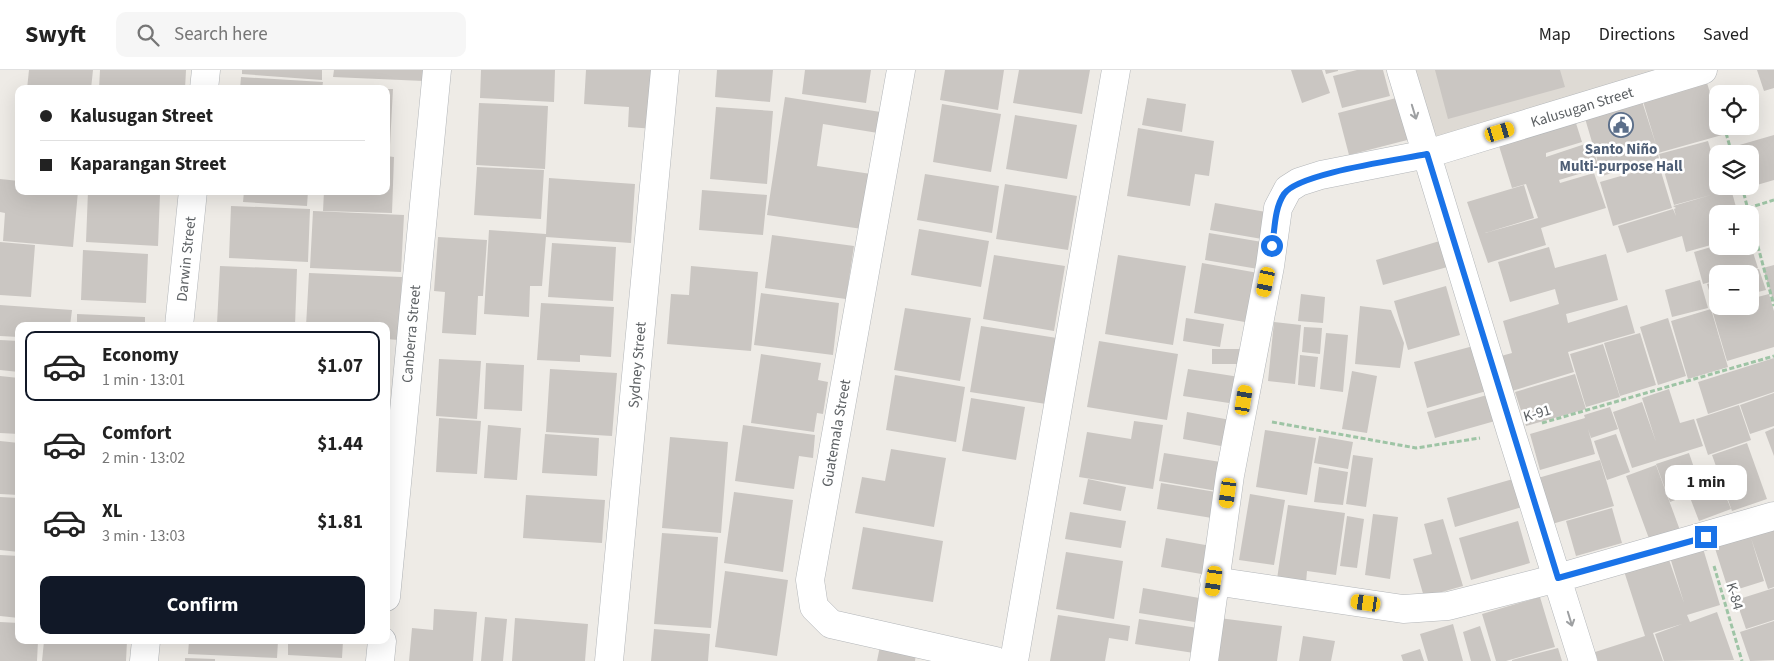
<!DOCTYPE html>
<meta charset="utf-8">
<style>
body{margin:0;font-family:"Source Sans 3",sans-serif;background:#f6f6f6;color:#222;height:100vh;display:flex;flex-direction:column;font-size:19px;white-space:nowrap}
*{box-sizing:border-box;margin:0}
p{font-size:16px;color:#767676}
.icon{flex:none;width:28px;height:28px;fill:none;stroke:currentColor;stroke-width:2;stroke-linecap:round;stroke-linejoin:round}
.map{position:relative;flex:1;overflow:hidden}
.details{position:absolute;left:15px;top:252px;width:375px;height:322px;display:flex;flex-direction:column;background:#fff;border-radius:10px;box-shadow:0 5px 20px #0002}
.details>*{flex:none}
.banner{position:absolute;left:15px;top:15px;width:375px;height:110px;border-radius:10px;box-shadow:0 5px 20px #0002;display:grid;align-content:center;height:110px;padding:0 25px;background:#fff}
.fabs{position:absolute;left:1709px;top:15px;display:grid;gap:10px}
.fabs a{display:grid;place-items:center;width:50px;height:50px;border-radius:10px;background:#fff;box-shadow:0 5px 20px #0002;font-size:25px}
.end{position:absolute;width:22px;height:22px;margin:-11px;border:6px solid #1a73e8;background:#fff;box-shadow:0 0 0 2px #fff}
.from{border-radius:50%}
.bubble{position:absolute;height:35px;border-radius:10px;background:#fff;box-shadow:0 5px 20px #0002;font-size:16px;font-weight:700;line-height:35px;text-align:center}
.car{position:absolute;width:15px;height:30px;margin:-15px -8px;border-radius:6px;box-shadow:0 0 4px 1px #0007;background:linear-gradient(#f5c518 24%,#345 0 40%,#f5c518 0 76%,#345 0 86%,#f5c518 0)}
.banner b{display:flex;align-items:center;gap:18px;height:48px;font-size:19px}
.banner b+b{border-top:1px solid #e0e0e0}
.banner i{width:12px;height:12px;background:#222}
ul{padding:9px 0 0;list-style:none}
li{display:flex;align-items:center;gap:15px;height:70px;margin:0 10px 8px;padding:0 15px;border:2px solid transparent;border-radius:10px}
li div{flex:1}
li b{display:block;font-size:19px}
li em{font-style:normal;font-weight:700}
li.selected{border-color:#111827}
li>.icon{width:45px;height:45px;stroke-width:1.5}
.button{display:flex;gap:10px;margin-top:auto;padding:10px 25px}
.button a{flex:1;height:58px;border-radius:10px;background:#111827;color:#fff;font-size:20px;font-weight:700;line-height:58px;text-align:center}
header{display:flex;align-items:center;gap:30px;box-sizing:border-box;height:70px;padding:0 25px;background:#fff;border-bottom:1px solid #e0e0e0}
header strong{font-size:24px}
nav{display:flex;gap:28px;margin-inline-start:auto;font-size:18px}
.search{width:350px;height:45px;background:#f6f6f6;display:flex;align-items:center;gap:12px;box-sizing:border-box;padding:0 18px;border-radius:10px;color:#767676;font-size:19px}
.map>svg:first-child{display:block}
.education{fill:#dedad4}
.building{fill:#cac6c2}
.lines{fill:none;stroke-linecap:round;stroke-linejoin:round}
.minor-casing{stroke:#b3b6b9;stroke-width:29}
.path{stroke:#9ec4a5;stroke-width:3;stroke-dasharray:5 2.5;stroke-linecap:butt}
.minor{stroke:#fff;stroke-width:28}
.oneway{stroke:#9ea0a2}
.route{stroke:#1a73e8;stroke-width:6}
.labels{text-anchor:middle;stroke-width:5;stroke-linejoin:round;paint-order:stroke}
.street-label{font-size:15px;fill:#5d6164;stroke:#fff}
.service-label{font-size:15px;font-weight:bold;fill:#4e5e75;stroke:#fff}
</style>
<header>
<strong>Swyft</strong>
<div class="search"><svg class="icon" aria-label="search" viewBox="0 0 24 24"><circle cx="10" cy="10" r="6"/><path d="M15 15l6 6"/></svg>Search here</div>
<nav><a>Map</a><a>Directions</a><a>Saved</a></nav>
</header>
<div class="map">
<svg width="1774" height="591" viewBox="0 0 1774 591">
<rect width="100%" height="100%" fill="#eeebe6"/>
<path class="education" d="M1412 0H1683L1433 72Z"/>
<path class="building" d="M29 0H93L91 19H27Z
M100 0H186L185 19H99Z
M242 0H322V10L242 4Z
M334 0H424V11L333 7Z
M481 0H555L554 32 480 28Z
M586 0H659L655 59 628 57 629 37 584 34Z
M717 0H773L770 32 715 27Z
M805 0H871L866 33 802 24Z
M945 0H1004L998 40 940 30Z
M1019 0H1090L1082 44 1013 33Z
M1291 0H1322L1330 23 1302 33Z
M1325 0H1338V1L1326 4Z
M1357 0H1383L1390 26 1342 38 1333 6Z
M1435 0H1560L1565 17 1448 49Z
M1757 0H1774V18L1764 21Z
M1704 3 1718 49V56H1720L1722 65 1658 83 1659 89 1602 106 1584 45 1641 28 1657 78 1640 21Z
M241 7 323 12 322 19H240Z
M328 16 351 17V19H327Z
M386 19H393L390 75H386Z
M1404 26 1415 68 1349 85 1338 43Z
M785 27 887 43 884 64 823 54 817 96 878 105 869 160 767 145Z
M1147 28 1186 34 1182 62 1142 55Z
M479 33 548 36 545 99 476 95Z
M942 34 1001 44 991 102 933 92Z
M716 37 773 41 767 114 710 109Z
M1015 45 1077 55 1067 109 1006 99Z
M1574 47 1582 72 1546 83V87L1591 72 1599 98 1559 110 1560 113 1594 103 1606 138 1541 158 1546 175 1488 193 1467 132 1524 115 1534 148 1485 163 1538 148 1526 114 1512 118 1499 76Z
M1138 58 1214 71 1209 106 1195 104 1190 136 1127 126Z
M1774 65V110L1750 117V84H1738L1736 76Z
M1708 71 1715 95H1718V116L1738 117 1731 119 1738 144H1718V173L1686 182 1682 166 1627 183 1618 156 1673 139 1676 146 1674 139 1676 138 1673 136 1711 125 1674 135 1659 84Z
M386 86 394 87 392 143 323 141 324 121H386Z
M1659 95 1672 138 1613 156 1600 112Z
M477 97 544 100 541 149 474 145Z
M925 104 999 116 992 163 917 150Z
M549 108 635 114 631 173 546 167 542 216H530L529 247 484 244 489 160 546 164Z
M0 109 19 111V121H78L73 177 3 171 5 143 0 142Z
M1005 114 1077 126 1068 180 996 169Z
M702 120 767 125 763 165 699 160Z
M88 121 160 124 158 176 86 172Z
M244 121H308L307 136 243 132Z
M1215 133 1266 142 1262 169 1210 160Z
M231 136 310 139 308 192 229 188Z
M313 141 404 145 401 202 310 198Z
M919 159 989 171 981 217 911 205Z
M1209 163 1268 173 1264 200 1205 190Z
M772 165 854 176 846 229 765 218Z
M438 167 487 170 483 226H478L476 265 442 263 445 222 434 221Z
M1443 170 1451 196 1383 215 1376 190Z
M0 172 35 175 31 227 0 225Z
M552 173 616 177 613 231 548 227Z
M1750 173 1758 198 1739 204H1718V210L1703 214 1694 182 1718 175 1750 176Z
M1549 177 1555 198 1606 184 1618 230 1566 244 1568 253 1627 235 1635 263 1568 282 1574 302 1512 321 1501 286 1512 283 1503 251 1559 234 1555 219 1510 232 1498 192Z
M83 180 148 184 146 233 81 230Z
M994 185 1065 196 1054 261 983 249Z
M1118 185 1186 196 1173 275 1105 264Z
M1202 193 1264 204 1256 254 1194 243Z
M1774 195V233L1763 198Z
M220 196 297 199 295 256 217 254Z
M691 196 758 202 751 281 667 274 671 224 689 225Z
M1759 199 1766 220 1750 224V204L1744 203Z
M309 203 402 207 399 270 386 269V256H306Z
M1700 210 1708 238 1672 247 1665 220Z
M1718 211V234L1714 236 1707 214Z
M1446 216 1460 265 1408 280 1394 231Z
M761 223 839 233 833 285 754 275Z
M1301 224 1325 227 1323 253 1298 251Z
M1769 224 1774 241V277L1727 291 1712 240 1726 236H1750V229Z
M541 233 614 237 611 287 580 285V292L537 290Z
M0 235 72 240 70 256H19V267L0 266Z
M1360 236 1391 240 1404 273 1400 298 1355 294Z
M905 238 971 248 960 311 894 300Z
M1711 239 1728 297 1688 309 1671 251Z
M77 244 145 247V256H77Z
M1186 248 1224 254 1220 277 1183 271Z
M1668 248 1686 306 1658 315 1640 257Z
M1274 252 1301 255 1295 314 1268 311Z
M981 256 1057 268 1046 334 970 322Z
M1304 257 1322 258 1320 284 1302 282Z
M1326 263 1348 265 1343 322 1320 319Z
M1640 263 1656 315 1620 326 1604 273Z
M0 270 19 271V302L0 300Z
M1099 271 1178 284 1167 350 1087 337Z
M1603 274 1620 327 1586 337 1570 284Z
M1477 275 1490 320 1427 338 1414 292Z
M1212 279H1246V294H1212Z
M761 284 821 293 818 310 828 312 823 344 817 343 814 362 751 353Z
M1300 285 1318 287 1315 317 1298 315Z
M1774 288V322L1708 344 1698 312Z
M439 289 481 291 477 349 436 346Z
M486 293 524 295 522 341 484 339Z
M550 299 617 303 612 366 546 362Z
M1188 299 1246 308 1242 335 1183 326Z
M1352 301 1377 306 1367 363 1342 359Z
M1575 304 1586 339 1526 356 1515 322Z
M895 305 965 317 956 372 886 360Z
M0 306 19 308V364L0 363Z
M1669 319 1680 353 1694 349 1703 376 1632 398 1613 342 1642 332 1656 372 1642 328Z
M1774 323V356L1750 364 1740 335Z
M1487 325 1495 351 1435 368 1427 342Z
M971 328 1025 337 1016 390 962 381Z
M1739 335 1751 370 1708 385 1696 349Z
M1610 337 1618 359 1591 368 1588 359 1595 384 1540 400 1530 364 1585 348 1584 345Z
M1187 342 1236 351 1232 378 1183 369Z
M439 348 481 351 477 404 436 402Z
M1134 351 1163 355 1153 419 1079 407 1087 362 1131 369Z
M488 355 521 358 517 410 484 408Z
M743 355 815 365 813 388 799 386 794 419 735 411Z
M1774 358V386L1765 362Z
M1265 360 1316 368 1307 425 1256 417Z
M545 364 599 368 597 406 542 403Z
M1616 364 1630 402 1607 410 1594 371Z
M1319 366 1353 372 1348 399 1314 393Z
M670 367 728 372 721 463 662 458Z
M0 371 19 373V425L0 424Z
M1747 373 1767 429 1732 441 1712 385Z
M891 379 946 388 934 457 855 443 862 407 885 411Z
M1164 383 1227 393 1223 422 1159 411Z
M1689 383 1702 421 1721 414 1731 439 1699 451 1689 425 1670 432 1656 394Z
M1353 385 1373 388 1366 437 1346 434Z
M1600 390 1614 436 1552 454 1538 408Z
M1656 395 1681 463 1651 474 1626 406Z
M1319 397 1348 402 1343 435 1314 432Z
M1088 409 1126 417 1121 441 1083 434Z
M1513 409 1522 437 1455 457 1447 428Z
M1161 413 1222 423 1218 449 1157 439Z
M734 422 793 430 783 502 724 493Z
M1250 424 1285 430 1274 495 1239 490Z
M526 425 605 430 602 473 523 468Z
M0 427 19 428V482L0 480Z
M1288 435 1345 443 1336 505 1307 501 1306 513 1277 509Z
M1612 438 1622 473 1576 486 1566 451Z
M1070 442 1126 451 1121 478 1065 469Z
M1373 444 1398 447 1390 509 1365 505Z
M1347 446 1364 449 1357 498 1340 496Z
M1774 447V517L1768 519 1751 468 1764 511 1729 522 1712 469Z
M1443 449 1463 516 1424 527 1413 489 1432 484 1424 454Z
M1518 451 1530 493 1471 510 1459 468Z
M863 457 943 471 933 532 852 519Z
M662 463 718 467 711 558 654 554Z
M1166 468 1211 476 1207 505 1161 497Z
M1702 475 1720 535 1687 545 1690 552 1717 542 1734 590 1664 591 1655 564 1682 554 1653 563 1663 591H1598L1595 582 1645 566 1623 498 1667 484 1684 533 1669 484Z
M1066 482 1123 491 1114 549 1056 539Z
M0 485 19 486V548L0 546Z
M725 501 788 510 777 586 715 577Z
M1143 518 1205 529 1201 553 1139 543Z
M1774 518V550L1746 559 1736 530Z
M1540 527 1555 577 1506 591H1496L1482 544Z
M434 539 477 542 473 591H409L412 558 433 560Z
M1058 545 1130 556 1128 571 1109 568 1105 591H1050Z
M485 547 507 549 503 591H481Z
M515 548 588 554 585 591H512Z
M1219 548 1282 556 1277 591H1214Z
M1139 549 1198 558 1194 583 1135 574Z
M1774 551V590L1750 591 1740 562Z
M0 552 19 553V571H38L37 591H0Z
M1453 554 1463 591H1428L1420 564Z
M1480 556 1491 591H1471L1463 562Z
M654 559 710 564 708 591H651Z
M1303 566 1335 571 1331 591H1299Z
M44 571H127L126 591H42Z
M189 571H278L277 588 188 584Z
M288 571H343L342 588 288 585Z
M881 571 917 578 915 591H877Z
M1558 578 1562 591H1512V590Z
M1420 579 1424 591H1403L1401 585Z
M185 588 215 589V591H185Z"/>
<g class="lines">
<defs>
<path id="minor" d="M901 0 810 510 814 537 831 554 995 591
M1401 0 1511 362 1583 591
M204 19 206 0
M179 256 193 121
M1214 511 1403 539 1448 536 1558 508 1774 446
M386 527 437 0
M144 591 146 571
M380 591 382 571
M609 591 665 0
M1014 591 1116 0
M1204 591 1230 405 1270 196 1278 138 1288 119 1299 112 1321 105 1427 84 1703 0"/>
</defs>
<use href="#minor" class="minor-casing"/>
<path class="path" d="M1724 56 1732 84
M1742 116 1749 144
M1748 138 1774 130
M1750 147 1774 236
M1272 352 1416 378 1480 368
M1542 353 1774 286
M1714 496 1742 591"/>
<use href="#minor" class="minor"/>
</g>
<defs><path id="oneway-shaft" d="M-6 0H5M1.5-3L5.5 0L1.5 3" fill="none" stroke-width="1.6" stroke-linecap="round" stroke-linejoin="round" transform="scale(1.25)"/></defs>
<g class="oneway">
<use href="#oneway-shaft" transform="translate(1414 42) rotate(73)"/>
<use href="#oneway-shaft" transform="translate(1570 549) rotate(73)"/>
</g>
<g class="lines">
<path class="route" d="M1272 176C1275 160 1274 139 1284 124 1298 103 1398 90 1427 84L1558 508 1706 467"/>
</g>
<defs>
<symbol id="civic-ring" viewBox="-11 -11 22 22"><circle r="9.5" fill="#fff" stroke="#5c6f8a" stroke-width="1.5"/><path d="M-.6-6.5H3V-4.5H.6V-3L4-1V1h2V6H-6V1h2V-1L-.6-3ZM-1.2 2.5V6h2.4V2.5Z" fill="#5c6f8a"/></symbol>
</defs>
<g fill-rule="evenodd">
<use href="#civic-ring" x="1607" y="41" width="28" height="28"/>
</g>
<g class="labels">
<g class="street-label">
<text transform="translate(1582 37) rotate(-17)" y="5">Kalusugan Street</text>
<text transform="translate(186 189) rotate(-84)" y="5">Darwin Street</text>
<text transform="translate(411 264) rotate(-85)" y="5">Canberra Street</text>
<text transform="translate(637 295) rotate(-85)" y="5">Sydney Street</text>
<text transform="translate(1537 343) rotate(-16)" y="5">K-91</text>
<text transform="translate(836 363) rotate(-80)" y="5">Guatemala Street</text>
<text transform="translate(1735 526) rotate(73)" y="5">K-84</text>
</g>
<g class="service-label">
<text x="1621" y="84">Santo Niño<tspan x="1621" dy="17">Multi-purpose Hall</tspan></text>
</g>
</g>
</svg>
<div class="fabs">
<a><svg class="icon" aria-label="locate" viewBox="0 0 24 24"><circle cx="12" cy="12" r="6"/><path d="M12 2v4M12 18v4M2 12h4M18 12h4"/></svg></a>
<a><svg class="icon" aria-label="layers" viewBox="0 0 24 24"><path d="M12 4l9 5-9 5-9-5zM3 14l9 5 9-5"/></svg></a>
<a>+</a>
<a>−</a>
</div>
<i class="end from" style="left:1272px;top:176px"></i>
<i class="end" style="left:1706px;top:467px"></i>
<div class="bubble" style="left:1665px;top:395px;width:82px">1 min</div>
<i class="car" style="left:1500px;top:62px;rotate:73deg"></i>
<i class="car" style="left:1266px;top:212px;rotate:192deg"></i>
<i class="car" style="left:1244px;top:330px;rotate:9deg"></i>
<i class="car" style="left:1228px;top:423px;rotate:188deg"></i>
<i class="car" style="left:1214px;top:511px;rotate:188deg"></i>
<i class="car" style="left:1366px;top:533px;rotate:278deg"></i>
<div class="banner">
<b><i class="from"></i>Kalusugan Street</b>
<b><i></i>Kaparangan Street</b>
</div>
<section class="details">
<ul>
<li class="selected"><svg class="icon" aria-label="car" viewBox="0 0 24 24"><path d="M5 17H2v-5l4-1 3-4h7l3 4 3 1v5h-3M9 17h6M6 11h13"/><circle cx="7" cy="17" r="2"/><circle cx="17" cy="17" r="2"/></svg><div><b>Economy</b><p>1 min · 13:01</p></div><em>$1.07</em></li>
<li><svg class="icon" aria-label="car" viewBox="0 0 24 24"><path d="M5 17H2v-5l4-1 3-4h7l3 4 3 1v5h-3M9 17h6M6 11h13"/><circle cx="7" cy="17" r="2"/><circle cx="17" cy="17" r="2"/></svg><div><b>Comfort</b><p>2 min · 13:02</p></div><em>$1.44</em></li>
<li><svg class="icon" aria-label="car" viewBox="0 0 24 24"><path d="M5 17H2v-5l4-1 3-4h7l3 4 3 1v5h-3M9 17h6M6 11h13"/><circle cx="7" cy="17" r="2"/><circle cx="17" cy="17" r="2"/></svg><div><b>XL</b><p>3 min · 13:03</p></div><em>$1.81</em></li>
</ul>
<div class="button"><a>Confirm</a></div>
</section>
</div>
